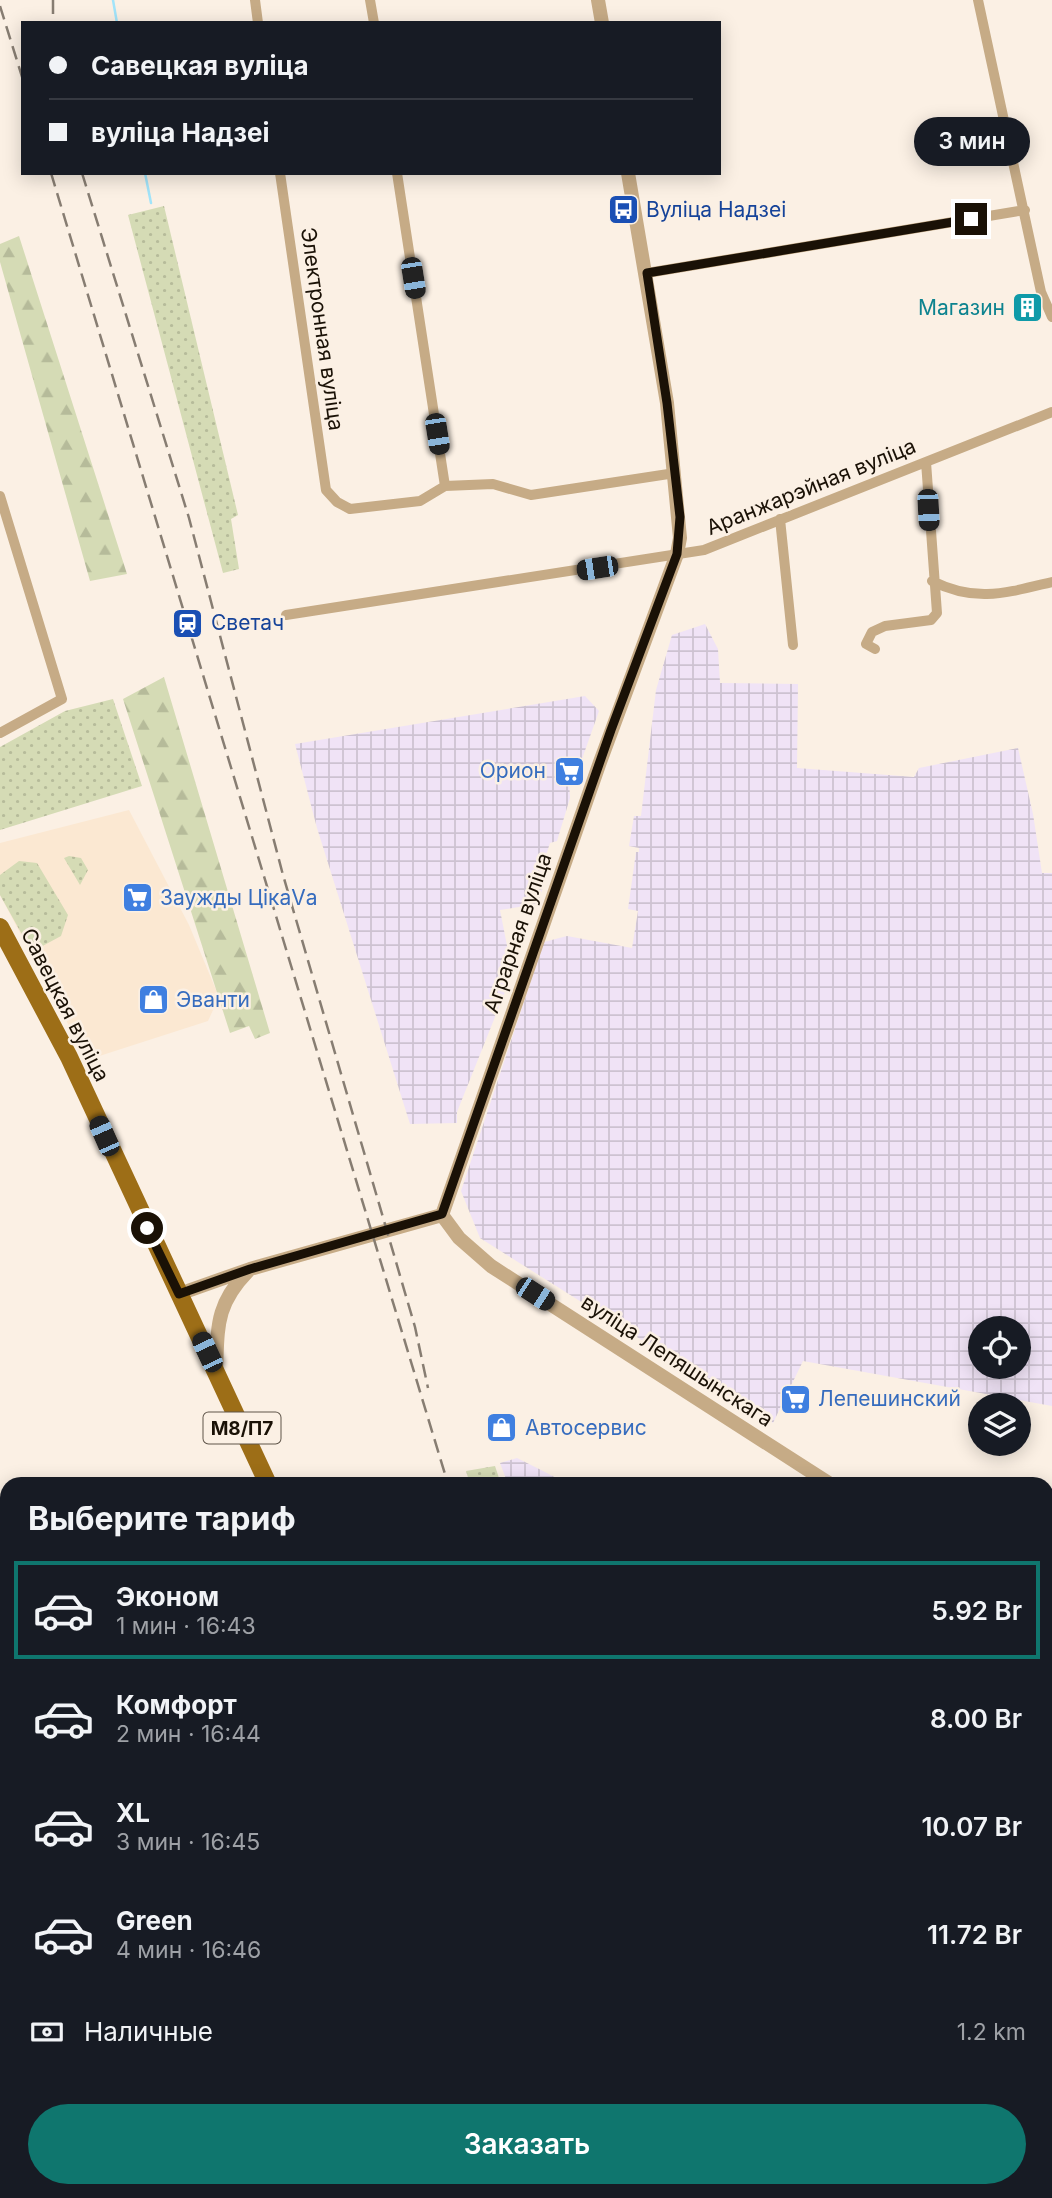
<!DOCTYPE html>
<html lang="ru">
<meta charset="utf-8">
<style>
body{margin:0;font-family:Inter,sans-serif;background:#20242c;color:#f1f3f6;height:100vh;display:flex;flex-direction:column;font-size:26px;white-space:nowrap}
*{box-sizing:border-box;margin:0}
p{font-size:23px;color:#9ea1a6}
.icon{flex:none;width:38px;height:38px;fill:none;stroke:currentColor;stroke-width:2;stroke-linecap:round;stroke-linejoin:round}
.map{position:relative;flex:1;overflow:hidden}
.panel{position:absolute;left:0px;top:1477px;width:1054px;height:721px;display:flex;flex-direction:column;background:#171b24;border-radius:21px 21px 0 0;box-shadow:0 4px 18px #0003}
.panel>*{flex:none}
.hud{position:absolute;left:21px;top:21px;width:700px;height:154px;border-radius:0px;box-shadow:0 4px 18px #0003;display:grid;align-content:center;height:154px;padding:0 28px;background:#171b24}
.fabs{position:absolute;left:968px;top:1316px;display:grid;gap:14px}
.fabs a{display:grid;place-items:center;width:63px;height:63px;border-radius:50%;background:#171b24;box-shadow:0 4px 18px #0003;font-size:35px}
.end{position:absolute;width:32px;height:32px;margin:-16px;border:9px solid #1a1106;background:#fff;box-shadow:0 0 0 4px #fff}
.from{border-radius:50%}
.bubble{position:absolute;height:49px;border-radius:24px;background:#171b24;box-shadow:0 4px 18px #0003;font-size:23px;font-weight:600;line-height:49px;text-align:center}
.car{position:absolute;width:21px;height:42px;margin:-21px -10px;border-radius:9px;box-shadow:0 0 5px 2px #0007;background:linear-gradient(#222 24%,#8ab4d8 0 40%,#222 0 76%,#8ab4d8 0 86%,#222 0)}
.hud b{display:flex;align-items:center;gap:24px;height:66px;font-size:26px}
.hud b+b{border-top:2px solid #363941}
.hud i{width:18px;height:18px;background:#f1f3f6}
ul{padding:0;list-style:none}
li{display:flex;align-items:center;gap:21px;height:98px;margin:0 14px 10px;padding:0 14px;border:4px solid transparent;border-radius:0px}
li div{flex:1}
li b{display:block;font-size:26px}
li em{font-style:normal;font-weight:600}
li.selected{border-color:#0f766e}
li>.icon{width:63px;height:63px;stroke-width:1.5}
h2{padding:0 28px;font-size:32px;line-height:84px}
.pay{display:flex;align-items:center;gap:18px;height:77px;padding:0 28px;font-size:26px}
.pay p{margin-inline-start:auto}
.primary-button{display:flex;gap:14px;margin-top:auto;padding:14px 28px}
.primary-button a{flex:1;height:80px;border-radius:42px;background:#0f766e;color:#fff;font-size:28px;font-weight:600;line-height:80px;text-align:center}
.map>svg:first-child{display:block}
.built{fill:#fbe8d2}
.industrial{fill:url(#industrial-grid);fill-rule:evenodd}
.grass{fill:url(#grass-dots)}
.forest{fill:url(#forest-firs)}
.water{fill:url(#water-ripples)}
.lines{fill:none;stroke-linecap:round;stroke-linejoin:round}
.stream{stroke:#a2e4fa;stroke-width:2.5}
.river{stroke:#a2e4fa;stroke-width:18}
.minor{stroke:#c6ab86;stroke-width:10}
.tertiary{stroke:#c6ab86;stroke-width:14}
.primary{stroke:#9d6e17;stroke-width:18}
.rail{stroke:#877d72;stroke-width:2.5;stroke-dasharray:14 7;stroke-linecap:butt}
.route{stroke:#1a1106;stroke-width:9}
.labels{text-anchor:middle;stroke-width:5;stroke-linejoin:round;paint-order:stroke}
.shield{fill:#fbf0e4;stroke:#5e5449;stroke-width:2}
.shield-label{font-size:19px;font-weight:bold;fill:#1a1106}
.transit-label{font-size:21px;fill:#164399;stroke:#fbf0e4;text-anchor:start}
.culture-label{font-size:21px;fill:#0d838f;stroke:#fbf0e4;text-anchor:end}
.street-label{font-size:21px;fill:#1a1106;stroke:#fbf0e4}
.shop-label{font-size:21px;fill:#366cbe;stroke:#fbf0e4;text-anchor:start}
</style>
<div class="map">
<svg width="1052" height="2198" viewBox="0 0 1052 2198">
<defs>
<pattern id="industrial-grid" width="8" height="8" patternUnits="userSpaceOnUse" patternTransform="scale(1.75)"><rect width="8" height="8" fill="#f0e3f6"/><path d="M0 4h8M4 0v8" fill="none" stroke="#cdc2d1"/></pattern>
<pattern id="grass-dots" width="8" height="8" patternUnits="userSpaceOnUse" patternTransform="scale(1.75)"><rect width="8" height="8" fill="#d5dbb5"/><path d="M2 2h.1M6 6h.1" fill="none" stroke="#b6bb9a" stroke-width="1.8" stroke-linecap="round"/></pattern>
<pattern id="forest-firs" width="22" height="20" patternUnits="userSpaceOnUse" patternTransform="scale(1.75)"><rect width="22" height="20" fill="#d5dbb5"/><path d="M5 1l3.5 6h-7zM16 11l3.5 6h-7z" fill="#b6bb9a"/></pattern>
<pattern id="water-ripples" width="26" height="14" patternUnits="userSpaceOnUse" patternTransform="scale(1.75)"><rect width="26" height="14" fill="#a2e4fa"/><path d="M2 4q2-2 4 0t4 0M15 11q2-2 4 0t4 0" fill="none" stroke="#8bc3d5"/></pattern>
</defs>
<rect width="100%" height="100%" fill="#fbf0e4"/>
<path class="built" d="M129 810 189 925 219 997 208 1021 87 1060 0 895V843Z"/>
<path class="industrial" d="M705 624 718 649 720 683 798 684 797 768 914 777 919 768 1018 748 1033 814 1042 873H1052V1406L803 1361 773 1423 480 1238 461 1191 544 942 567 936 632 948 638 911 628 909 636 852H639V848L629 846 634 816H641L656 690 672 635ZM980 1328H1018V1367H980Z
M585 696 599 711 582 759 564 764 565 778H573L569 781 570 798 557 841 550 843 544 861 549 866 538 904 500 910 510 961 505 992 457 1112V1123L410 1124 317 828 295 744Z
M517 1458 541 1470 568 1484H508L500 1463Z
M1047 1769 1052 1773V1910H1047Z"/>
<path class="grass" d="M164 206 238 515 231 519 239 569 223 573 128 215Z
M113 699 142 786 0 830V747L65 711Z
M69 856 81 858 88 870 80 885 64 858Z
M19 861 37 863 68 915 61 936 37 949 29 947 0 895V875Z
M495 1466 501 1484H470L466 1471Z
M1052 1957V2198H785L788 2191H1046V1958Z"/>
<path class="forest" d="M19 236 127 574 90 581 0 262V244Z
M164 677 270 1033 255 1039 249 1026 230 1033 123 699Z
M709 2191H756L761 2198H702Z
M793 2191H854L848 2198H790Z"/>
<path class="water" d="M1052 2174V2198H996L1010 2191H1046L1047 2176Z"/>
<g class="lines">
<path class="stream" d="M113 0 117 23
M145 173 151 203
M0 1747 7 1743"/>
<path class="river" d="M334 2191 359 2198
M531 2191 535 2198
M655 2191 658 2198
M168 2198 199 2191"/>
<path class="minor" d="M255 0 258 23
M370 0 374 23
M978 0 1041 292 1052 317
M280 173 326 490 337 502 350 509 420 501 445 486 493 484 531 495 675 473
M397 173 445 486
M647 273 1025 210
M0 496 62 699 0 733
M780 519 793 645
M932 581C976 603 1006 593 1052 582
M286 615 704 550 1052 412
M875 649 866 644 872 632 885 626 931 620 937 613 926 462
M562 2191 568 2198"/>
<path class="tertiary" d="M598 0 602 23
M442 1215 600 762 677 554 680 538 667 403 628 173
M442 1215 459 1238 491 1266 830 1484
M179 1294 250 1269 442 1215
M216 1371C218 1327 215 1305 248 1271
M1046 1622 1052 1625"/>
<path class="primary" d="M0 927 69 1057 268 1484
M0 1708 7 1704
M625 2191 630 2198"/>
<path class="rail" d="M53 0V23
M0 6 23 80
M51 173 448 1484
M82 173 189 518 283 875 415 1327 428 1388
M1046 1946 1052 1945
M664 2191 666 2198
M772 2198 775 2191"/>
</g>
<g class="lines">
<path class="route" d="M147 1228 179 1294 250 1269 442 1214 611 730 677 554 680 517 667 403 647 273 971 219"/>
</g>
<defs>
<symbol id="bus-square" viewBox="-11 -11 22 22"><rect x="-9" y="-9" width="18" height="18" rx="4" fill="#1a4fb4" stroke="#fbf0e4"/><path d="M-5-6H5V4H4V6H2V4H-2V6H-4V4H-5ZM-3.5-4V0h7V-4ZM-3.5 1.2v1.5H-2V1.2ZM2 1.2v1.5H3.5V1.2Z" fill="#fff"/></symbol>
<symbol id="building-square" viewBox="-11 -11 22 22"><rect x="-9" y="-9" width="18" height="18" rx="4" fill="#0f9aa8" stroke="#fbf0e4"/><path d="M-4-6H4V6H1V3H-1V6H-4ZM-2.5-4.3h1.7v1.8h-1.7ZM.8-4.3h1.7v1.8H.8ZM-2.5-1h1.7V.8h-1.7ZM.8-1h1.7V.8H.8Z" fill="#fff"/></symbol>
<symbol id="station-square" viewBox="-11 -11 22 22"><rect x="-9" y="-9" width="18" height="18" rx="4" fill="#1a4fb4" stroke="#fbf0e4"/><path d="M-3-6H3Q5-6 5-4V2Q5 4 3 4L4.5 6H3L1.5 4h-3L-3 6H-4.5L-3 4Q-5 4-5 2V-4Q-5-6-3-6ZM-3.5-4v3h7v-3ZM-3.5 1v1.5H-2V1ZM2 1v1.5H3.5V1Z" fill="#fff"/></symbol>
<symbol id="supermarket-square" viewBox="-11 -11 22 22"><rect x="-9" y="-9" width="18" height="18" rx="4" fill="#3f7fe0" stroke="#fbf0e4"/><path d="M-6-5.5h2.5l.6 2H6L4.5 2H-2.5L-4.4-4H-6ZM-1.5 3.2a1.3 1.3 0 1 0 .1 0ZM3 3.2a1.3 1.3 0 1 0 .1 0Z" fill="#fff"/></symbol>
<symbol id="shop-square" viewBox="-11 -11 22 22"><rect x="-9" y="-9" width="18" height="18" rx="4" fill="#3f7fe0" stroke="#fbf0e4"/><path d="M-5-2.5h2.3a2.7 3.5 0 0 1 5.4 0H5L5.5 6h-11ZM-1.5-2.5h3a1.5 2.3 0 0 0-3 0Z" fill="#fff"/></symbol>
</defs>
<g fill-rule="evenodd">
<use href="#bus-square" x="606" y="192" width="35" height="35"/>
<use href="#building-square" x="1010" y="290" width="35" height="35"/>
<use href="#station-square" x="170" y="606" width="35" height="35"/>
<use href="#supermarket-square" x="552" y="754" width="35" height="35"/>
<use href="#supermarket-square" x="120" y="880" width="35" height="35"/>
<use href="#shop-square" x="136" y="982" width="35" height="35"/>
<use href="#supermarket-square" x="778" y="1382" width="35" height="35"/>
<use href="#shop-square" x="484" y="1410" width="35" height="35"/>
</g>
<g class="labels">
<rect class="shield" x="203.5" y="1412.5" width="77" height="31" rx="5"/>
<g class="shield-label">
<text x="242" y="1435">М8/П7</text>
</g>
<g class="transit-label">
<text x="646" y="217">Вуліца Надзеі</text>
<text x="211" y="630">Светач</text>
</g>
<g class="culture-label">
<text x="1005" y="315">Магазин</text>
</g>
<g class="street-label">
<text transform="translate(322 329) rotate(82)" y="7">Электронная вуліца</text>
<text transform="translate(811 487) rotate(-22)" y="7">Аранжарэйная вуліца</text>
<text transform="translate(518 933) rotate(-71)" y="7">Аграрная вуліца</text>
<text transform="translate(65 1005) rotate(63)" y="7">Савецкая вуліца</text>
<text transform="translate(677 1361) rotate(33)" y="7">вуліца Лепяшынскага</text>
</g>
<g class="shop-label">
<text x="546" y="778" text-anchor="end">Орион</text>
<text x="160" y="905">Заужды ЦікаVа</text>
<text x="176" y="1007">Эванти</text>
<text x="818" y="1406">Лепешинский</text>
<text x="525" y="1435">Автосервис</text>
</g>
</g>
</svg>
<div class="fabs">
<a><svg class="icon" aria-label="locate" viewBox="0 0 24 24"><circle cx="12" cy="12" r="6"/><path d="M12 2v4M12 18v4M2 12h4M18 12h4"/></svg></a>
<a><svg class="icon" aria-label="layers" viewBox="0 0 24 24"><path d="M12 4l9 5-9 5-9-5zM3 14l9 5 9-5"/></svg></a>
</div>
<i class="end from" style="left:147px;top:1228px"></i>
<i class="end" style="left:971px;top:219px"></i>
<div class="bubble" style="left:914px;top:117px;width:116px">3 мин</div>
<i class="car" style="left:413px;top:278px;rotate:171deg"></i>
<i class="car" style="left:437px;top:434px;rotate:171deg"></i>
<i class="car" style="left:928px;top:510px;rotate:177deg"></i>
<i class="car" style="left:597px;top:568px;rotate:261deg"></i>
<i class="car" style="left:104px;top:1136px;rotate:336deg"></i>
<i class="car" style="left:535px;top:1294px;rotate:123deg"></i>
<i class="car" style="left:207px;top:1352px;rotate:335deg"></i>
<div class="hud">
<b><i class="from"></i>Савецкая вуліца</b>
<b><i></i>вуліца Надзеі</b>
</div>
<section class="panel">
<h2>Выберите тариф</h2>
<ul>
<li class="selected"><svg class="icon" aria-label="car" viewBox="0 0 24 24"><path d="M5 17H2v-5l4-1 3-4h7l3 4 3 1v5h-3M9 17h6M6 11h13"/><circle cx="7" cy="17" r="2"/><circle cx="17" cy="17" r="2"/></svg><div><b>Эконом</b><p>1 мин · 16:43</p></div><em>5.92 Br</em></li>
<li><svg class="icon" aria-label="car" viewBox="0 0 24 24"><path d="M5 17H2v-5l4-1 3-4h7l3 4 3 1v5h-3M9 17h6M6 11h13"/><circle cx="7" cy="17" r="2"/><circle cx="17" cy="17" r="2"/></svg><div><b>Комфорт</b><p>2 мин · 16:44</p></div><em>8.00 Br</em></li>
<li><svg class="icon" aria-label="car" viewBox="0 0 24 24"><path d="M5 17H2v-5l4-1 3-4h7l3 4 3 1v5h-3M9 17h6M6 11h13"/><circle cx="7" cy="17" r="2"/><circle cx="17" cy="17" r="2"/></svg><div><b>XL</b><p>3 мин · 16:45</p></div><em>10.07 Br</em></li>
<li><svg class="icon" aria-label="car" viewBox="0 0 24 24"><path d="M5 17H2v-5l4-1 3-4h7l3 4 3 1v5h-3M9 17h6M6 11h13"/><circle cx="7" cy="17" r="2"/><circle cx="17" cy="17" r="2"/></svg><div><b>Green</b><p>4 мин · 16:46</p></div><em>11.72 Br</em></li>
</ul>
<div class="pay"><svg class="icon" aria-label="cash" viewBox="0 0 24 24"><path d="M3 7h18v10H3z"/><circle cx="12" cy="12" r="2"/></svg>Наличные<p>1.2 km</p></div>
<div class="primary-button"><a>Заказать</a></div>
</section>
</div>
